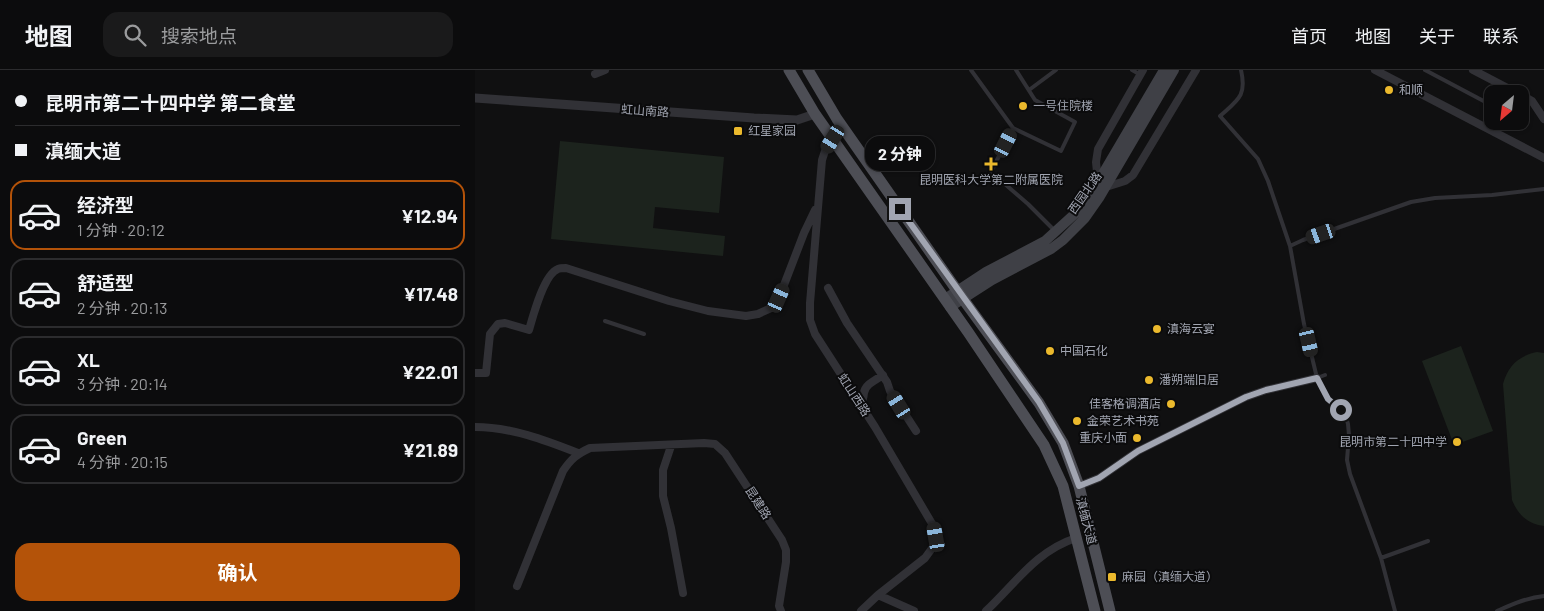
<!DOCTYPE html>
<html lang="zh">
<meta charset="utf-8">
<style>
body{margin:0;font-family:Barlow,"Noto Sans SC",sans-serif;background:#1a1a1b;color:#f1f3f6;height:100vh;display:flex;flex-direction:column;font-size:19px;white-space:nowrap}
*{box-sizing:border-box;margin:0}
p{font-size:16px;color:#9a9b9d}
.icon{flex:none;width:28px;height:28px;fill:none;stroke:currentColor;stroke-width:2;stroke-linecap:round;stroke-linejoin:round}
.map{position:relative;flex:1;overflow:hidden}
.panel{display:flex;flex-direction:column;background:#0c0c0d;width:475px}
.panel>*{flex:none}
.guide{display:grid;align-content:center;height:110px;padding:0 15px;background:#0c0c0d}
.needle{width:32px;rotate:208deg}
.controls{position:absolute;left:1009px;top:15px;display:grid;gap:10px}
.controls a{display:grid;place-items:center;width:45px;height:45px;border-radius:10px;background:#0c0c0d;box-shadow:0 1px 4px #0004,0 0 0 1px #2c2c2e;font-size:25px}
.end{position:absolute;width:22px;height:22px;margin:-11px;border:6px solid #a1a5b1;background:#111;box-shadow:0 0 0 2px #111}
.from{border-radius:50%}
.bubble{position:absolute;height:35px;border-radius:15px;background:#0c0c0d;box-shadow:0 1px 4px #0004,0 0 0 1px #2c2c2e;font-size:16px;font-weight:700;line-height:35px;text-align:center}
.car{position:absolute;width:15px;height:30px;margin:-15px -8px;border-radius:6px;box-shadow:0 0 4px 1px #0007;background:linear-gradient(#222 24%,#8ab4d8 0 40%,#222 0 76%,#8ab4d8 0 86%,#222 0)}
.guide b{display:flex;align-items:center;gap:18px;height:48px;font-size:19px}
.guide b+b{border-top:1px solid #2c2c2e}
.guide i{width:12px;height:12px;background:#f1f3f6}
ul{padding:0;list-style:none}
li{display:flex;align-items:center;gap:15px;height:70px;margin:0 10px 8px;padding:0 5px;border:2px solid #2c2c2e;border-radius:15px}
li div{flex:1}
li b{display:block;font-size:19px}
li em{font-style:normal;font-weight:700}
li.active{border-color:#b45309}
li>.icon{width:45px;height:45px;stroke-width:1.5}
.cta{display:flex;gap:10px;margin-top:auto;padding:10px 15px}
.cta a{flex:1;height:58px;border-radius:15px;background:#b45309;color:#fff;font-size:20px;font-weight:700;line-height:58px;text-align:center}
header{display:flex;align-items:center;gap:30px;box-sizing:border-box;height:70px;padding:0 25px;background:#0c0c0d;border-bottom:1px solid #2c2c2e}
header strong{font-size:24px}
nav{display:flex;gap:28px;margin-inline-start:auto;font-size:18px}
.search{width:350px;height:45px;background:#1a1a1b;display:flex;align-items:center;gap:12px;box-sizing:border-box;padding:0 18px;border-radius:15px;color:#9a9b9d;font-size:19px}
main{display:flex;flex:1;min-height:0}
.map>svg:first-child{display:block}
.green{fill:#1c231d}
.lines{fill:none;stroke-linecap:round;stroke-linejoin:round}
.service{stroke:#313136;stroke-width:4}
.minor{stroke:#313136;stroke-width:8}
.tertiary{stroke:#313136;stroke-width:9}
.secondary{stroke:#3f4046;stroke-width:10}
.primary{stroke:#4d4e55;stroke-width:11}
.route{stroke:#a1a5b1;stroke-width:6}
.poi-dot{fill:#ebb92d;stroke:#0b0b0c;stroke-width:2}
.labels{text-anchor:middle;stroke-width:4;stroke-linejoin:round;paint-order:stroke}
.poi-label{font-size:12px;fill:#a1a5b1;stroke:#0b0b0c;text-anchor:start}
.street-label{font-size:12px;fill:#a1a5b1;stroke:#0b0b0c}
</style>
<header>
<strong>地图</strong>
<div class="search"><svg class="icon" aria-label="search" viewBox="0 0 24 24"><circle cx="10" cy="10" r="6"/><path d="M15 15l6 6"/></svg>搜索地点</div>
<nav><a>首页</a><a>地图</a><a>关于</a><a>联系</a></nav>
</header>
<main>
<section class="panel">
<div class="guide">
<b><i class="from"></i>昆明市第二十四中学 第二食堂</b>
<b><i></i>滇缅大道</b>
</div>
<ul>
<li class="active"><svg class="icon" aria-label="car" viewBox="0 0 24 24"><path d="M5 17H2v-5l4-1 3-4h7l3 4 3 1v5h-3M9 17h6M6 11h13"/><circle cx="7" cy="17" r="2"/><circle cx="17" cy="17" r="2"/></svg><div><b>经济型</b><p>1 分钟 · 20:12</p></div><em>¥12.94</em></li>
<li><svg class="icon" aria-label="car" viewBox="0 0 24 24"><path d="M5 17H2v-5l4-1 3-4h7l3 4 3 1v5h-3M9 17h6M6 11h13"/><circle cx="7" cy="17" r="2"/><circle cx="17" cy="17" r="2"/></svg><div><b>舒适型</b><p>2 分钟 · 20:13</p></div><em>¥17.48</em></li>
<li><svg class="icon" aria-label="car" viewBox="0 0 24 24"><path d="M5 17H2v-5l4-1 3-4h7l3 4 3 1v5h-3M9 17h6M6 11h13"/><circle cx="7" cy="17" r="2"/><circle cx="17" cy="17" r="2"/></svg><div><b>XL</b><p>3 分钟 · 20:14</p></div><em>¥22.01</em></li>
<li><svg class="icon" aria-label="car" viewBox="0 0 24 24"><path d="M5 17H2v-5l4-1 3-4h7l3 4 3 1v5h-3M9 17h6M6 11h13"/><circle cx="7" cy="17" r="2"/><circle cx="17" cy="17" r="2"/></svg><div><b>Green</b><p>4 分钟 · 20:15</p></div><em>¥21.89</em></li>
</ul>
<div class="cta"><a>确认</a></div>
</section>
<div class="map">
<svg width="1069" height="541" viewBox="0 0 1069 541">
<rect width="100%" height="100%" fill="#101011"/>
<path class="green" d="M85 71 249 87 244 143 180 137 178 158 250 166 248 186 76 169Z
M986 276 1018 361 979 375 947 291Z
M1062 282 1069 283V456C1053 454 1043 445 1037 430L1028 314C1033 296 1043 286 1062 282Z"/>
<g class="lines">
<path class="service" d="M496 0 538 58 586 81 600 52 560 30 541 0
M657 0 666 5
M766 0C772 26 763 30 745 46L783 89 793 111 815 176 829 254 842 308 853 329 865 340 871 347 873 354 874 365 872 390 875 404 906 488 920 541
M950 0 1018 36
M554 20 581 0
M1045 38 1050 27
M538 58 516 102 553 134 580 161
M815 176 828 170 936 132 960 128 1017 125 1069 119
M130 251 169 264
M842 308 850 305
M906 488 953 471
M1022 541C1038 534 1051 528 1069 526"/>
<path class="minor" d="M900 0 1069 88
M998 0 1044 24
M120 4 130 0
M1045 24 1057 31 1069 49
M358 69 350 81 347 90 335 233V250L340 264 400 357 459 457 461 467 458 477 450 488 403 525 386 541
M623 112 621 92 623 79 668 0
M631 117 650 111 658 105 721 0
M353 218 372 253 412 312 415 321 441 361
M0 303H11L15 264 23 254 30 253 54 260C58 246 69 204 83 199 85 198 88 198 91 198L194 231 233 241 271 246 283 244 296 238 304 228 329 163 340 140
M385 335C389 330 388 328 389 323 390 314 401 310 408 305
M0 357C36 357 70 370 103 383
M196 376 188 400V426L196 458 208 523
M604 416 624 408 663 381 771 327 791 320 842 308
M42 516 88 401C96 389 102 384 115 378L229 373 240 374 250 383 307 470 311 480V492L304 536 306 541
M403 525 439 541
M511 541C540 514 561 481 601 468"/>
<path class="tertiary" d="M0 28 279 48 322 50 340 44"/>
<path class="secondary" d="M470 229 511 202 570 171 603 141 623 112 689 0
M475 237 517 210 576 179 588 170 610 148 624 128 699 0"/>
<path class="primary" d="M314 0 340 44 493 262 569 375 588 416 620 541
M333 0 362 49 488 229 564 333 588 373 604 416 635 541"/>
</g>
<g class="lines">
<path class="route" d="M425 139 564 332 588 373 604 416 624 408 663 381 771 327 791 320 842 308 853 329 866 340"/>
</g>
<g class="poi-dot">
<circle cx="914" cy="20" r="5"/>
<circle cx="548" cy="36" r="5"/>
<rect x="258" y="56" width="10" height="10" rx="2.5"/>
<path d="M513.5 86.5h5v5h5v5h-5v5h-5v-5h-5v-5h5z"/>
<circle cx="682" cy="259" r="5"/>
<circle cx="575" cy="281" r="5"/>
<circle cx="674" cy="310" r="5"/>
<circle cx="696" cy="334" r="5"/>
<circle cx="602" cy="351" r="5"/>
<circle cx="662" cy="368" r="5"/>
<circle cx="982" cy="372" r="5"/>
<rect x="632" y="502" width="10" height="10" rx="2.5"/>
</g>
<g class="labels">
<g class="poi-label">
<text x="924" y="24">和顺</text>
<text x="558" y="40">一号住院楼</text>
<text x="273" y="65">红星家园</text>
<text x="516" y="114" text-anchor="middle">昆明医科大学第二附属医院</text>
<text x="692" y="263">滇海云宴</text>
<text x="585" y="285">中国石化</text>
<text x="684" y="314">潘朔端旧居</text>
<text x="686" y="338" text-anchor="end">佳客格调酒店</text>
<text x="612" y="355">金荣艺术书苑</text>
<text x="652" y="372" text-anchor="end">重庆小面</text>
<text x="972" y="376" text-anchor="end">昆明市第二十四中学</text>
<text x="647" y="511">麻园（滇缅大道）</text>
</g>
<g class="street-label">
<text transform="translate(170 41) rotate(4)" y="4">虹山南路</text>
<text transform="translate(610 123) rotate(-55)" y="4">西园北路</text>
<text transform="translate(379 325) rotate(57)" y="4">虹山西路</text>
<text transform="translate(283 433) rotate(57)" y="4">昆建路</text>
<text transform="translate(611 451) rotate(75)" y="4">滇缅大道</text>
</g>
</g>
</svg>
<div class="controls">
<a><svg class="needle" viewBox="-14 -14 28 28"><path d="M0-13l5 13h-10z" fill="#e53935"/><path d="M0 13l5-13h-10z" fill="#9a9b9d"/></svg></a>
</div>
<i class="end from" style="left:866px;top:340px"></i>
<i class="end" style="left:425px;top:139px"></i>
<div class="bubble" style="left:390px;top:66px;width:70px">2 分钟</div>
<i class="car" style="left:358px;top:69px;rotate:212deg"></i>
<i class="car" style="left:531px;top:73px;rotate:27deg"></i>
<i class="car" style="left:846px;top:164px;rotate:251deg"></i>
<i class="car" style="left:304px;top:228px;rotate:24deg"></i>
<i class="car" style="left:834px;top:272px;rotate:167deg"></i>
<i class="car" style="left:424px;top:335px;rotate:328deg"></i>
<i class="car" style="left:461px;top:467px;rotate:350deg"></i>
</div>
</main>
